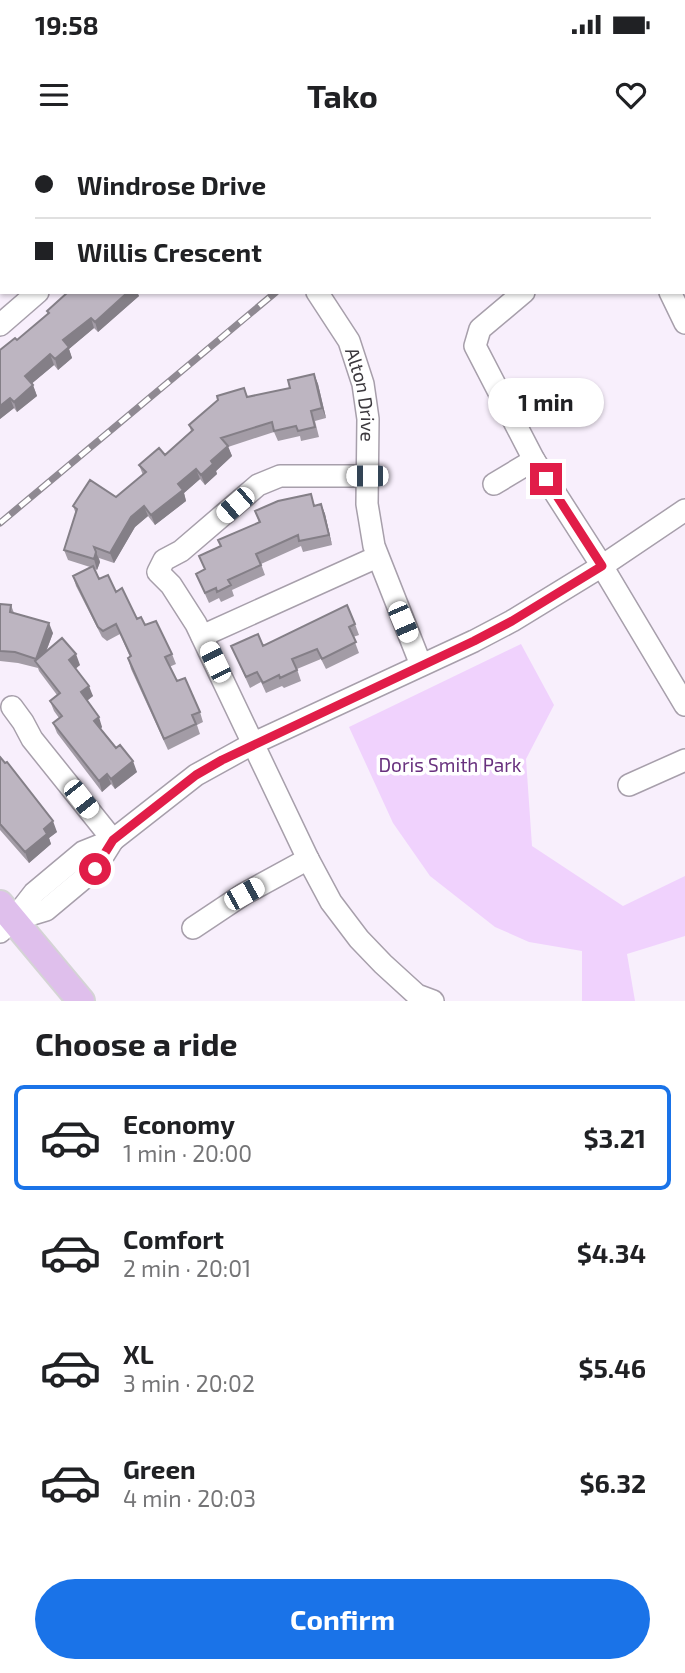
<!DOCTYPE html>
<meta charset="utf-8">
<style>
body{margin:0;font-family:"Exo 2",sans-serif;background:#f6f6f6;color:#202124;height:100vh;display:flex;flex-direction:column;font-size:26px;white-space:nowrap}
*{box-sizing:border-box;margin:0}
p{font-size:23px;color:#757577}
.icon{flex:none;width:38px;height:38px;fill:none;stroke:currentColor;stroke-width:2;stroke-linecap:round;stroke-linejoin:round}
.map{position:relative;height:861px;overflow:hidden}
.side{display:flex;flex-direction:column;background:#fff;flex:1}
.side>*{flex:none}
.banner{position:absolute;left:0px;top:0px;width:686px;height:154px;box-shadow:0 2px 5px #0004;display:grid;align-content:center;height:154px;padding:0 35px;background:#fff}
.end{position:absolute;width:32px;height:32px;margin:-16px;border:9px solid #e11d48;background:#fff;box-shadow:0 0 0 4px #fff}
.from{border-radius:50%}
.bubble{position:absolute;height:49px;border-radius:24px;background:#fff;box-shadow:0 2px 5px #0004;font-size:23px;font-weight:700;line-height:49px;text-align:center}
.car{position:absolute;width:21px;height:42px;margin:-21px -10px;border-radius:9px;box-shadow:0 0 5px 2px #0007;background:linear-gradient(#fff 24%,#345 0 40%,#fff 0 76%,#345 0 86%,#fff 0)}
.banner b{display:flex;align-items:center;gap:24px;height:66px;font-size:26px}
.banner b+b{border-top:2px solid #e0e0e0}
.banner i{width:18px;height:18px;background:#202124}
ul{padding:0;list-style:none}
li{display:flex;align-items:center;gap:21px;height:105px;margin:0 14px 10px;padding:0 21px;border:4px solid transparent;border-radius:10px}
li div{flex:1}
li b{display:block;font-size:26px}
li em{font-style:normal;font-weight:700}
li.on{border-color:#1a73e8}
li>.icon{width:63px;height:63px;stroke-width:1.5}
h2{padding:0 35px;font-size:32px;line-height:84px}
.action{display:flex;gap:14px;margin-top:auto;padding:14px 35px}
.action a{flex:1;height:80px;border-radius:42px;background:#1a73e8;color:#fff;font-size:28px;font-weight:700;line-height:80px;text-align:center}
.status{display:flex;justify-content:space-between;align-items:center;height:49px;padding:0 35px;background:#fff;direction:ltr}
.status svg{height:19px;fill:currentColor}
header{display:flex;justify-content:space-between;align-items:center;height:91px;padding:0 35px;background:#fff;font-size:32px;font-weight:700}
.map>svg:first-child{display:block}
.park{fill:#f0d2fd}
.lines{fill:none;stroke-linecap:round;stroke-linejoin:round}
.minor-casing{stroke:#a79fab;stroke-width:24}
.major-casing{stroke:#d4d3d5;stroke-width:30}
.minor{stroke:#fff;stroke-width:21}
.major{stroke:#dfbfec;stroke-width:26}
.rail-casing{stroke:#8f8992;stroke-width:7}
.rail{stroke:#fff;stroke-width:4.5;stroke-dasharray:13;stroke-linecap:butt}
.wall{fill:#a39ca6}
.shaded-wall{fill:#847f87}
.building{fill:#bdb5c1;stroke:#847f87;stroke-width:2}
.route{stroke:#e11d48;stroke-width:9}
.labels{text-anchor:middle;stroke-width:7;stroke-linejoin:round;paint-order:stroke}
.street-label{font-size:19px;fill:#3c393e;stroke:#fff}
.park-label{font-size:19px;fill:#68317e;stroke:#fff}
</style>
<div class="status"><b>19:58</b><svg viewBox="0 0 49 12"><path d="M0 12V9h3v3zM5 12V6h3v6zM10 12V3h3v9zM15 12V0h3v12zM26 1h20v11H26zM47 4h2v5h-2z"/></svg></div>
<header><svg class="icon" aria-label="menu" viewBox="0 0 24 24"><path d="M4 6h16M4 12h16M4 18h16"/></svg>Tako<svg class="icon" aria-label="heart" viewBox="0 0 24 24"><path d="M12 20l-8-8c-3-5 5-10 8-4 3-6 11-1 8 4z"/></svg></header>
<div class="map">
<svg width="685" height="861" viewBox="0 0 685 861">
<rect width="100%" height="100%" fill="#f8effc"/>
<path class="park" d="M521 504 554 565 526 619 532 706 623 766 685 736V796L627 814 635 861H582V811L529 802 495 787 430 736 393 683 349 587Z"/>
<g class="lines">
<defs>
<g id="minor">
<path d="M189 2 191 0"/>
<path id="s1" d="M317 152 349 201 363 244 368 279 367 364 374 406 421 525"/>
<path d="M524 152 480 189 475 206 534 320 602 426 685 565"/>
<path d="M670 152 685 183"/>
<path d="M0 185 38 152"/>
<path d="M367 336H280L258 345 181 411 164 420 158 432 171 445 196 484 308 719 331 762 359 799 383 824 417 855 433 861"/>
<path d="M494 344 534 320"/>
<path d="M202 496 377 417"/>
<path d="M12 567 23 582 32 599 113 700"/>
<path d="M629 645 685 620"/>
<path d="M13 780 46 770 95 729 113 700"/>
<path d="M193 788 244 754 308 719"/>
<path d="M0 792 13 780 34 753 83 712 113 700 196 635 254 603 474 501 512 481 602 426 685 370"/>
</g>
<path id="major" d="M0 764 81 861"/>
</defs>
<use href="#minor" class="minor-casing"/>
<use href="#major" class="major-casing"/>
<use href="#minor" class="minor"/>
<use href="#major" class="major"/>
<defs>
<path id="rail" d="M456 2 458 0
M0 383 276 152"/>
</defs>
<use href="#rail" class="rail-casing"/>
<use href="#rail" class="rail"/>
</g>
<path class="wall" d="M68 152H137L139 156 98 192 94 188 69 209 72 218 58 230 54 225 32 243 37 256 17 272 14 268 0 279 17 200 48 173 47 171Z
M314 234 318 244 326 278 315 281 319 297 301 301 300 296 278 301 274 292 228 307 232 316 216 331 217 334 205 345 200 339 184 353 186 361 155 385 148 376 135 387 114 423 99 418 100 422 97 430 94 428 99 439 116 452 137 479 172 514 176 524 169 527 177 541 200 572 203 582 197 585 200 594 168 610 131 529 128 518 130 517 120 494 107 501 102 497 76 446 73 436 90 427 68 420 64 410 76 374 73 366 116 357 143 335 139 325 165 315 191 291 189 285 248 257 290 248Z
M321 364 325 374 332 405 303 412 301 406 261 424 265 435 232 450 234 456 221 462 219 458 209 463 196 434 205 430 199 416 220 406 259 382 255 371 315 366Z
M0 464 11 465 14 473 53 493 46 512 80 525 75 528 93 556 87 561 102 587 101 589 137 632 115 649 111 644 102 652 57 593 53 583 59 578 54 571 50 561 57 555 39 531 38 528 18 523 0 521Z
M355 484 359 495 353 497 359 513 326 529 321 519 297 529 301 541 284 548 282 546 266 553 261 542 250 548 231 506H263Z
M0 617 57 692 49 698 51 704 29 723 0 690Z"/>
<path class="shaded-wall" d="M125 0H137L138 2H123Z
M2 125V139L0 141V127Z
M128 152H137L139 156 98 192 95 182Z
M91 178 94 188 69 209 72 218 58 230 55 219 63 200Z
M50 214 54 225 29 246 25 236Z
M314 234 318 244 326 278 322 268Z
M33 245 37 256 17 272 14 262Z
M10 258 14 268 0 279V266Z
M228 306 232 316 216 331 217 334 205 345 201 335 211 321Z
M196 329 200 339 184 353 186 361 155 385 151 375 178 344Z
M321 364 325 374 332 405 329 395Z
M144 366 148 376 135 387 114 423 110 413 131 377Z
M96 412 100 422 97 430 94 419Z
M49 483 53 493 40 527 36 519Z
M76 514 80 525 73 531 69 520Z
M89 546 93 556 85 562 81 552Z
M99 577 102 587 98 591 94 581Z
M133 621 137 632 115 649 111 639Z
M107 634 111 644 102 652 99 641Z
M53 681 57 692 49 698 51 704 29 723 25 712 44 689Z"/>
<path class="building" d="M100 0H125L123 2H101Z
M2 73V91L0 89V74Z
M0 116 2 117V125L0 127Z
M68 152H128L95 182 91 178 63 200 69 207 55 219 50 214 25 236 33 245 14 262 10 258 0 266V210L15 198 17 200 49 173 47 171Z
M314 234 322 268 311 271 315 287 298 291 296 286 274 291 272 282 221 298 228 306 211 321 213 324 201 335 196 329 178 344 183 350 151 375 144 366 131 377 110 413 94 407 96 412 94 419 64 410 77 369 73 366 90 340 116 357 146 332 139 325 159 308 165 315 193 290 189 285 218 260 217 256 244 248 247 257 290 248 288 240Z
M311 354 314 366 321 364 329 395 299 401 298 395 256 414 261 425 228 440 231 445 217 452 216 448 205 453 196 434 205 429 199 416 221 406 218 400 260 382 255 371 278 361Z
M93 426 99 439 108 435 116 452 122 448 137 479 141 477 145 485 156 481 172 514 165 517 177 541 185 538 200 572 192 575 196 584 164 599 128 518 131 516 116 484 103 491 98 487 73 436Z
M0 464 11 465 10 472 49 483 36 519 15 512 0 511Z
M347 465 355 484 349 487 356 502 322 519 317 509 292 519 297 530 280 538 279 535 263 543 257 532 246 537 231 506 258 494 263 506Z
M62 498 76 514 69 520 89 546 81 552 99 577 94 581 116 608 120 605 133 621 111 639 107 634 99 641 53 583 62 576 50 561 60 553 35 521Z
M0 617 5 623 7 622 53 681 44 689 47 694 25 712 0 684Z"/>
<g class="lines">
<path class="route" d="M95 729 113 700 196 635 222 620 474 501 512 481 602 426 546 339"/>
</g>
<g class="labels">
<g class="street-label">
<text dy="7" stroke="none"><textPath href="#s1" startOffset="114">Alton Drive</textPath></text>
</g>
<g class="park-label">
<text x="450" y="632">Doris Smith Park</text>
</g>
</g>
</svg>
<i class="end from" style="left:95px;top:729px"></i>
<i class="end" style="left:546px;top:339px"></i>
<div class="bubble" style="left:488px;top:238px;width:116px">1 min</div>
<i class="car" style="left:367px;top:336px;rotate:270deg"></i>
<i class="car" style="left:235px;top:365px;rotate:229deg"></i>
<i class="car" style="left:403px;top:482px;rotate:157deg"></i>
<i class="car" style="left:215px;top:522px;rotate:334deg"></i>
<i class="car" style="left:81px;top:659px;rotate:142deg"></i>
<i class="car" style="left:244px;top:754px;rotate:61deg"></i>
<div class="banner">
<b><i class="from"></i>Windrose Drive</b>
<b><i></i>Willis Crescent</b>
</div>
</div>
<section class="side">
<h2>Choose a ride</h2>
<ul>
<li class="on"><svg class="icon" aria-label="car" viewBox="0 0 24 24"><path d="M5 17H2v-5l4-1 3-4h7l3 4 3 1v5h-3M9 17h6M6 11h13"/><circle cx="7" cy="17" r="2"/><circle cx="17" cy="17" r="2"/></svg><div><b>Economy</b><p>1 min · 20:00</p></div><em>$3.21</em></li>
<li><svg class="icon" aria-label="car" viewBox="0 0 24 24"><path d="M5 17H2v-5l4-1 3-4h7l3 4 3 1v5h-3M9 17h6M6 11h13"/><circle cx="7" cy="17" r="2"/><circle cx="17" cy="17" r="2"/></svg><div><b>Comfort</b><p>2 min · 20:01</p></div><em>$4.34</em></li>
<li><svg class="icon" aria-label="car" viewBox="0 0 24 24"><path d="M5 17H2v-5l4-1 3-4h7l3 4 3 1v5h-3M9 17h6M6 11h13"/><circle cx="7" cy="17" r="2"/><circle cx="17" cy="17" r="2"/></svg><div><b>XL</b><p>3 min · 20:02</p></div><em>$5.46</em></li>
<li><svg class="icon" aria-label="car" viewBox="0 0 24 24"><path d="M5 17H2v-5l4-1 3-4h7l3 4 3 1v5h-3M9 17h6M6 11h13"/><circle cx="7" cy="17" r="2"/><circle cx="17" cy="17" r="2"/></svg><div><b>Green</b><p>4 min · 20:03</p></div><em>$6.32</em></li>
</ul>
<div class="action"><a>Confirm</a></div>
</section>
